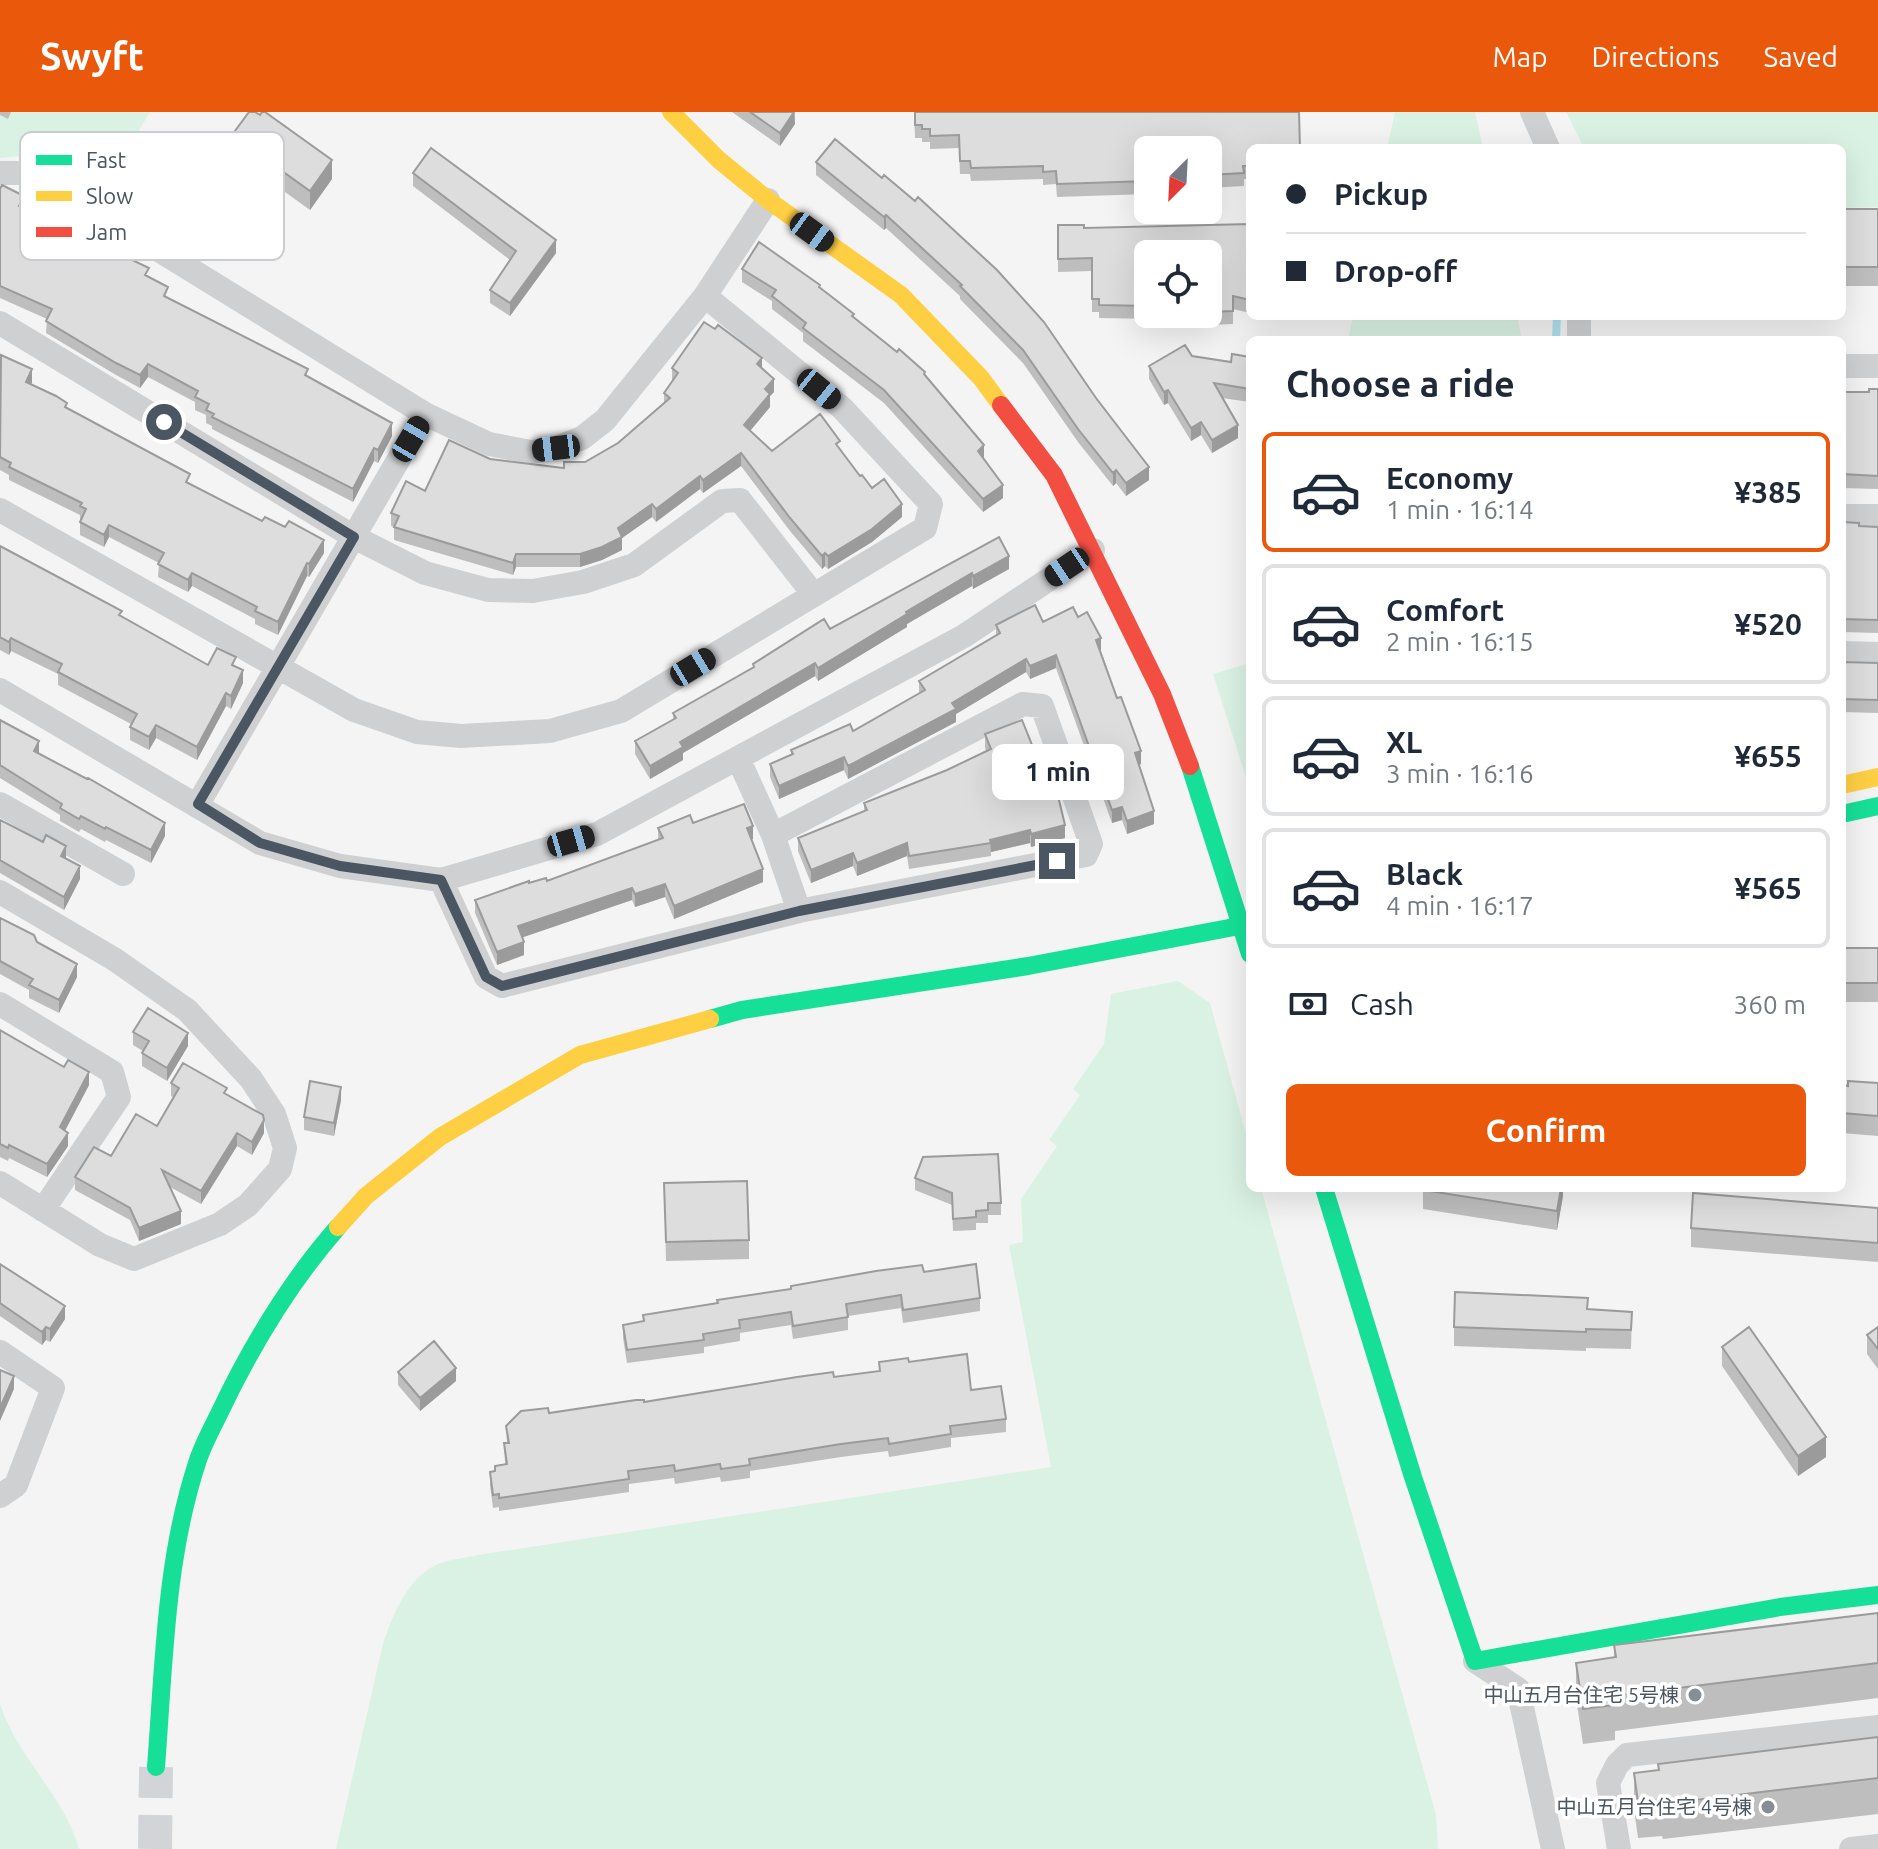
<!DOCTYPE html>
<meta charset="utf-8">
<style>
body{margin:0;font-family:Ubuntu,"Noto Sans JP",sans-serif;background:#f6f6f7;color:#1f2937;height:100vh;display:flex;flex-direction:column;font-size:30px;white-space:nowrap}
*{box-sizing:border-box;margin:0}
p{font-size:26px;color:#747a83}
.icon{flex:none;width:44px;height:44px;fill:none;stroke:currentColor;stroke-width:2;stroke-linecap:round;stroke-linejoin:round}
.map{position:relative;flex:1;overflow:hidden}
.details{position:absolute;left:1246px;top:224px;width:600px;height:856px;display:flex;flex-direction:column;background:#fff;border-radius:12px;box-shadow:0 8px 32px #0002}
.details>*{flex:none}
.top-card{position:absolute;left:1246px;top:32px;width:600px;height:176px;border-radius:12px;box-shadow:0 8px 32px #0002;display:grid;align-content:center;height:176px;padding:0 40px;background:#fff}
.needle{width:52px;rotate:204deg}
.controls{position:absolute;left:1134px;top:24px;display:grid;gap:16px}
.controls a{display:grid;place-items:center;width:88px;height:88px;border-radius:12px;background:#fff;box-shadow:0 8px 32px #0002;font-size:40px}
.end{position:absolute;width:36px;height:36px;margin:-18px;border:10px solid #4a5661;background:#fff;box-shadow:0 0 0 4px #fff}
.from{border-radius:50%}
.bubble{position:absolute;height:56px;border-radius:12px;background:#fff;box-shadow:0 8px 32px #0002;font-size:26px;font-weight:700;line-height:56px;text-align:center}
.car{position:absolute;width:24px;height:48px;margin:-24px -12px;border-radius:10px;box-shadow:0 0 6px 2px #0007;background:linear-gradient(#222 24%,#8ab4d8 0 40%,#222 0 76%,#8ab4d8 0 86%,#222 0)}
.top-card b{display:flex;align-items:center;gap:28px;height:76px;font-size:30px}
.top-card b+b{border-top:2px solid #e0e1e3}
.top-card i{width:20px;height:20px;background:#1f2937}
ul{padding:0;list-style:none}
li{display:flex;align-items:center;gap:24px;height:120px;margin:0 16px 12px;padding:0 24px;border:4px solid #e0e1e3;border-radius:12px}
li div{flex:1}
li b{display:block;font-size:30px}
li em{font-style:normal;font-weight:700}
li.current{border-color:#ea580c}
li>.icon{width:72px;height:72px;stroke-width:1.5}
h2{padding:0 40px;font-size:36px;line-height:96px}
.pay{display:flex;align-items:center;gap:20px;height:88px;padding:0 40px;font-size:30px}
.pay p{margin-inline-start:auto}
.primary-button{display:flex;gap:16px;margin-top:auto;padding:16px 40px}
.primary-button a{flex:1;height:92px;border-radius:12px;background:#ea580c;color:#fff;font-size:32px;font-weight:700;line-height:92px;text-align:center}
header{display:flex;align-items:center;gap:48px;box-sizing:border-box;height:112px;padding:0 40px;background:#ea580c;color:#fff}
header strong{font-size:38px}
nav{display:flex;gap:44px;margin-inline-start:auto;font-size:28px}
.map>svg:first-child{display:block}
.green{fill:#d9f2e3}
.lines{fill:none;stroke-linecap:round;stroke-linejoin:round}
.stream{stroke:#aee2f0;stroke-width:8}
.secondary-tunnel{stroke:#d2d4d7;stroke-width:34;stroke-dasharray:34 17;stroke-linecap:butt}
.street{stroke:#ced0d2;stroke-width:24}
.fast{stroke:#16e098;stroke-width:18}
.slow{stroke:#ffcf43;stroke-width:18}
.jam{stroke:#f24e42;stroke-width:18}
.wall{fill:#bebebf;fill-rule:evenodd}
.shaded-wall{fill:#9b9b9b}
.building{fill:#ddddde;stroke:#9b9b9b;stroke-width:2}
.route{stroke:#4a5661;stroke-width:10}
.poi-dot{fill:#868d94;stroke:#fff;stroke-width:3}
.labels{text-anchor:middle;stroke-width:7;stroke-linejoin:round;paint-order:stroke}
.poi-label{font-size:20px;fill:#4a5661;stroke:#fff;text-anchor:end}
.key{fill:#fff;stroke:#c9ccd0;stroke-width:2}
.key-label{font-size:22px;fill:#4a5661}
</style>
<header>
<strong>Swyft</strong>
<nav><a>Map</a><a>Directions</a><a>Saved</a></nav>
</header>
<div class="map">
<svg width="1878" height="1737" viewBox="0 0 1878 1737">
<rect width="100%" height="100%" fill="#f4f4f4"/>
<path class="green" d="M0 0H150L109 68 104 80 22 44 0 46Z
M1395 0H1475L1483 36H1387Z
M1566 0H1878V95L1842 96V36H1584Z
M1353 204H1517L1522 228H1348Z
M1250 551V678L1213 562Z
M1178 869 1210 891 1250 1036V1076H1261L1436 1703 1438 1737H336L383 1532C393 1502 408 1464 440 1451 452 1447 466 1446 478 1443L1051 1355 1009 1133 1023 1130 1021 1087 1057 1034 1049 1028 1080 983 1073 977 1104 932 1111 882Z
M0 1592C17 1645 64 1683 79 1737H0Z"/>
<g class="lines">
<path class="stream" d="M1556 228 1557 204"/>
<path class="secondary-tunnel" d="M155 1737 156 1655"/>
<path class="street" d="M1532 0 1548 36
M0 61H23L97 100 425 302 489 332 531 340 556 336 582 326 605 308 705 184 768 88
M1579 204V228
M0 211 354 425 425 461 488 478 533 479 583 470 634 453 722 389 740 388 814 483
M1842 254H1878
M0 398 354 598 417 620 461 624 550 619 621 599 925 416 931 392 842 296 705 184
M1842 404H1878
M1842 541 1878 542
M0 578 260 731 340 754 441 768 597 722 964 524 1093 438
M738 646 773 723
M0 692 123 762
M198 692 425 302
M441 768 486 865 502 874 799 799 1086 743 1091 732 1042 594 1023 592 773 723 799 799
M0 780 114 847 187 898 251 967 274 1002 285 1036 280 1057 248 1093 220 1112 134 1147 100 1133 0 1071
M0 892 112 960 119 985 43 1098
M0 1240 53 1276 16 1373 0 1384
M1475 1549 1518 1577 1553 1737
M1619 1737 1608 1671 1617 1653 1627 1643 1878 1615
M1851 1737 1878 1734"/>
<path class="fast" d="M1190 654 1250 842
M1842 702 1878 694
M710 907 742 898 1028 854 1250 812
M1324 1076 1413 1365 1475 1549 1780 1495 1878 1483
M156 1655C164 1553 165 1446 198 1348 203 1333 211 1318 218 1304 250 1236 289 1171 338 1115"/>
<path class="slow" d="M671 0 719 48 768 88 901 183 981 266 1001 293
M1842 673 1878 665
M338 1115 366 1084 440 1025 580 943 710 907"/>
<path class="jam" d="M1001 293 1054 363 1162 582 1190 654"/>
</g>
<path class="wall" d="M0 0H11L8 7 0 3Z
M732 0H795V12L780 34Z
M914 0 1250 36V67H1244V74L1208 76V38H1148V82L1057 85 1056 72 1043 73V67L971 69 970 62H960L959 36 930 37V30H922V26H915Z
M232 23 332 67 310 98 232 42Z
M835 27 1149 368 1126 384 1116 371 1113 374 1078 330 1023 251 960 187V184L886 116 884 118 816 63V50Z
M413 61 556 141 510 204 490 191V178L510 148 413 74Z
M0 77 24 97 149 165 168 186 308 265 392 324 378 351 374 349 353 390 212 317V314L206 311V303L195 298V290L148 265 140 276 116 263 46 221 47 207 0 186Z
M1842 97H1878V174H1842Z
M1250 112V201L1233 197V212L1158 215V207L1099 206V200H1092V159L1058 160V113L1084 116ZM1148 142H1208V202H1148Z
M742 157 820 176 854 206 925 264 984 346 1003 386 983 400 884 291 803 229V221L772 197V189L742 170Z
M1261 204H1279L1278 208Z
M1192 244 1231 250 1250 245V290L1222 286 1238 326 1212 341 1201 323 1191 329 1168 291 1164 293 1149 267V254Z
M0 245 32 270 31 273 67 297 190 372 324 441 309 465 307 464 278 523 255 512V507L192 474 188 480 158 465 159 451 109 425 104 435 80 423V403L9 368V363L0 358Z
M672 256 762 257 774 280 770 284V295L750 319 772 339 840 338 860 364 902 405 872 430 828 457 825 454 822 457 790 419 741 354 703 381 700 377 656 410 652 405 622 426V438L602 448 580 455H516L513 463 394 428V415L391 414V401L425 379 490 347 564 356 585 350 618 331 664 292V281L672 269Z
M1878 277V377L1842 376V280H1869Z
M1842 410 1859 414 1878 415V521L1842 520Z
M999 425 1009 457 973 477 972 474 907 512V515L818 569 815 564 683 641V648L650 667 635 642V629L673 607V601L753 556V552L830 517Z
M0 429V434L208 553 236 555 243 571 231 597 226 594 197 648 156 626 149 638 130 628V615L131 612 58 573V562L11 539 9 543 0 538Z
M1078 505 1101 539 1141 652 1139 653 1154 712 1127 722 1122 708 1112 711 1056 556 1030 567 1026 560 956 602V610L848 667 844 658 779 687 770 665V652L791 643V638L853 619 919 582V569L996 524V513L1043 510Z
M1842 550 1878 551V601L1842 600Z
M0 608 39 642 165 724 151 751 106 728 105 730 81 717 79 720 60 709V703L0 666Z
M985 622 1065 726 1031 735 1030 731 991 740V744L909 757 907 744 857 764 853 754 811 771 798 739V726L864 699V691L947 658 986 639 985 635Z
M0 708 66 747 80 767 64 798 0 761Z
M693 711 753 727H751L763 770 674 807 665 785 635 795 632 788 522 825 524 843 497 853 475 801V788L529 771 547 769 658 728V716Z
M0 806 37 830 77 865 59 901 29 886V878L0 862Z
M1842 836H1878V890H1842Z
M0 918 89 973 65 1019 68 1034 47 1065 9 1046 8 1049 0 1045Z
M133 920 188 934 167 969 142 954V941L143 939 133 933Z
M171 971 227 983 264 1021 252 1043 237 1034 201 1092 170 1075 181 1112 139 1129 130 1108 75 1078V1065L111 1044 157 1014 173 985 171 984Z
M1878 971V1024L1842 1021V973Z
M341 988 334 1024 304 1018V1005Z
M915 1066 1001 1091V1103H988V1111H976V1118L953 1119 952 1093 915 1078Z
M664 1071 749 1128V1147L666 1149Z
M1423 1076H1563V1084L1557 1118 1423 1097Z
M1878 1096V1150L1691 1135V1116Z
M0 1152 65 1207 50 1230 46 1228 42 1233 0 1204Z
M924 1160 980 1186V1199L903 1211 901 1196 848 1204V1218L793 1227 791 1213 740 1221V1229L704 1235V1241L627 1251 623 1226V1213L643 1209V1203Z
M1588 1197 1632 1200 1631 1237 1586 1236V1239L1454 1234V1215Z
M1878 1215V1257L1867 1242V1223Z
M1722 1235 1826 1345 1798 1364 1722 1254Z
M879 1250H909L971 1278 1006 1307V1320L951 1326V1335L889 1345 888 1339 841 1345 750 1359V1366L721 1370 720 1365 675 1372 674 1366 629 1372V1380L499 1399V1395L493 1396 490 1373V1360L495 1359V1354L505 1352 504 1331H507L506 1314 549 1301 644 1290 879 1259Z
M398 1260 456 1269 420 1299 398 1273Z
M1878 1501V1586L1615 1619V1628L1583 1632 1576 1586V1551L1614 1546V1533Z
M1878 1625V1702L1663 1727 1662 1724 1638 1726 1634 1697V1661L1658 1658V1652Z"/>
<path class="shaded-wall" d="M794 0 795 12 780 34V21Z
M332 48V67L310 98V79Z
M24 84V96L19 94Z
M886 103V116L884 118V105Z
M556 128V141L510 204V191Z
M762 246V259L757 252Z
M148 252V265L140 276V263Z
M32 257V270L26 283V270Z
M774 267V280L770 284V295L744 326V313L765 277Z
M1168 278V291L1164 293V280Z
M1201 310V323L1191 329V316Z
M392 311V324L378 351V338Z
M1238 313V326L1212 341V328Z
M984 333V346L978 352V339Z
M374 336V349L353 390V377Z
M741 341V354L703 381V368Z
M1149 355V368L1126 384V371Z
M1116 358V371L1113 374V361Z
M700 364V377L656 410V397Z
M1003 373V386L983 400V387Z
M652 392V405L622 426V438L602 448 580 455V442Z
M902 392V405L872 430 828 457V444Z
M109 413V425L104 435V423Z
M324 428V441L309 465V452Z
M825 441V454L822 457V444Z
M516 442V455L513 463V451Z
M1009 444V457L973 477V464Z
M307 451V464L278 523V510Z
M192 461V474L188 480V468Z
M972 461V474L907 512V515L818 569V556L906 500Z
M11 526V539L9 543V530Z
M1101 526V539L1096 541V528Z
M1056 543V556L1030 567V554Z
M1026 547V560L956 602V610L848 667V654Z
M815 551V564L683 641V648L650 667V654L680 630Z
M243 558V571L231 597V584Z
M226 581V594L197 648V635Z
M156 613V626L149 638V625Z
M39 629V642L34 639Z
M1141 639V652L1135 654V641Z
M844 645V658L779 687V674Z
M1122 695V708L1112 711V698Z
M1154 699V712L1127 722V709Z
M165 711V724L151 751V738Z
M1065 713V726L1031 735V722Z
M753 714V727L747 729V716Z
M1030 718V731L991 740 990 728Z
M907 731V744L857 764V751Z
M66 734V747L61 744Z
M853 741V754L811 771V758Z
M80 754V767L64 798V785Z
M763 757V770L674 807V794Z
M665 772V785L635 795V782Z
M632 776V788L518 827V814Z
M524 830V843L497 853V840Z
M77 852V865L59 901V888Z
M188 921V934L167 969V956Z
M89 960V973L60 1028V1015Z
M341 975V988L334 1024V1011Z
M264 1008V1021L252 1043V1030Z
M68 1021V1034L47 1065V1052Z
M237 1021V1034L201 1092V1079Z
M1561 1076H1563V1084L1557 1118V1099Z
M181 1099V1112L139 1129V1116Z
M65 1194V1207L50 1230V1217Z
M46 1215V1228L42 1233V1220Z
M456 1256V1269L420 1299V1286Z
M14 1264V1277L0 1309V1296Z
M1826 1325V1345L1798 1364V1344Z"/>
<path class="building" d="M249 0H255L260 3 262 0H265L332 48 310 79 232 23Z
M750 0H794L780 21Z
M915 0H1299L1300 36H1250V54H1243L1244 61 1208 63V38H1148V69L1057 72 1056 59 1043 60V54L971 56 970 49H960L959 23 930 24V17H922V13H915Z
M835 27 882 66 884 63 915 89 918 85 997 158 1044 210 1096 286 1149 355 1126 371 1116 358 1113 361 1078 317 1023 238 960 174 962 173 886 103 884 105 816 50Z
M431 36 556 128 510 191 490 178 516 139 413 61Z
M2 73 24 84 19 94 149 156 145 163 168 175 164 184 308 257 305 263 392 311 378 338 374 336 353 377 212 305 214 302 206 298 209 292 195 285 198 279 148 252 140 263 116 251 46 209 52 197 0 174V77Z
M1842 97H1878V155H1842Z
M1250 112V188L1233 184V199L1208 200V142H1148V194L1099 193V187H1092V146L1058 147V113H1084V116Z
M759 130 820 173 819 175 854 202 852 204 897 240 899 237 925 260 924 262 984 333 978 339 1003 373 983 387 884 278 803 216 806 211 772 184 776 178 742 157Z
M704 210 715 217 718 213 762 246 757 252 774 267 765 277 770 282 744 313 772 339 820 302 840 329 836 332 860 364 862 363 872 376 884 367 902 392 872 417 828 444 825 441 822 444 790 406 741 341 703 368 700 364 656 397 652 392 618 416 622 425 602 435 580 442H516L513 451 394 415 399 404 391 401 406 369 425 379 449 328 490 347 564 356V350H585L618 331 670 286 664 281 678 261 672 256Z
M1185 233 1192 244 1231 250 1232 242 1250 245V277L1214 271 1238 313 1212 328 1201 310 1191 316 1168 278 1164 280 1149 254Z
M1 243 32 257 26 270 56 284 67 291 65 295 190 362 186 370 262 409 265 405 285 415 289 409 324 428 309 452 307 451 278 510 255 499 257 495 192 461 188 468 158 452 164 441 109 413 104 423 80 410 86 397 80 394 82 391 9 355 11 351 0 345Z
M1869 277H1878V364L1842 362V280H1869Z
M1842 410 1859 411V414L1878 415V508L1842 507Z
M999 425 1009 444 973 464 972 461 906 500 907 502 818 556 815 551 680 630 683 635 650 654 635 629 676 606 673 601 754 555 753 552 824 507 830 517Z
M0 434 122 499 119 503 208 553 217 536 236 545 232 553 243 558 231 584 226 581 197 635 156 613 149 625 130 615 137 602 58 560 62 552 11 526 9 530 0 525Z
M1035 493 1043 510 1073 495 1078 505 1087 500 1101 526 1096 528 1117 586 1121 585 1141 639 1135 641 1154 699 1127 709 1122 695 1112 698 1056 543 1030 554 1026 547 952 591 956 597 848 654 844 645 779 674 770 652 793 642 791 638 850 612 853 619 925 578 919 569 1000 521 996 513Z
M1842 550 1878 551V588L1842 587Z
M0 608 39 629 34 639 87 667 88 666 165 711 151 738 106 715 105 717 81 704 79 707 60 696 62 692 0 653Z
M1022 608 1053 685 1058 684 1065 713 1031 722 1030 718 990 728 991 731 909 744 907 731 857 751 853 741 811 758 798 726 867 698 864 691 947 658 991 637 985 622Z
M744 692 753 714 747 716 763 757 674 794 665 772 635 782 632 776 518 814 524 830 497 840 475 788 529 769V771L546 766 547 769 663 726 658 716 690 703 693 711Z
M0 708 43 730 46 723 66 734 61 744 80 754 64 785 0 748Z
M0 806 34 823 37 830 77 852 59 888 29 873 33 867 0 849Z
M1842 836H1878V871H1842Z
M148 896 188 921 167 956 142 941 149 929 133 920Z
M0 918 64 955 68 948 89 960 60 1015 68 1021 47 1052 9 1033 8 1036 0 1032Z
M183 951 227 976 224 981 263 1003 264 1008 252 1030 237 1021 201 1079 162 1058 181 1099 139 1116 130 1096 75 1065 94 1035 111 1044 136 1002 157 1014 179 976 171 971Z
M310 969 341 975 334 1011 304 1005Z
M1848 969 1878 971V1004L1842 1001V973L1848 974Z
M998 1042 1001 1091H988V1098L976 1099V1105L953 1107 952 1081 915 1066 923 1045Z
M747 1069 749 1128 666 1130 664 1071Z
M1423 1076H1561L1557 1099 1423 1078Z
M1693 1081 1878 1096V1131L1691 1116Z
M0 1152 65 1194 50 1217 46 1215 42 1220 0 1191Z
M976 1152 980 1186 903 1198 901 1183 846 1192 848 1205 793 1214 791 1200 739 1208 740 1216 703 1222 704 1228 627 1238 623 1213 644 1209 643 1203 718 1191 717 1188 791 1177V1174L876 1159 922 1153 924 1160Z
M1455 1180 1588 1186 1587 1197 1632 1200 1631 1218 1586 1217V1220L1454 1215Z
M1749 1215 1826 1325 1798 1344 1722 1235Z
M1878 1215V1237L1867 1223Z
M434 1229 456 1256 420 1286 398 1260Z
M967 1242 971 1278 1001 1274 1006 1307 950 1314 951 1322 889 1332 888 1326 841 1332 749 1347 750 1353 721 1357 720 1352 675 1359 674 1353 628 1359 629 1367 499 1386V1382L493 1383 490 1360 495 1359V1354L507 1352 504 1331H509L506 1314 521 1299 548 1296 549 1301 636 1288H644V1290L797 1265 833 1260 834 1265 880 1259 879 1250 908 1246 909 1250Z
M0 1258 14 1264 0 1296Z
M1878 1501V1551L1614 1584 1615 1593 1583 1597 1576 1551 1616 1545 1614 1533Z
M1878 1625V1666L1663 1692 1662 1688 1638 1690 1634 1661 1659 1658 1658 1652Z"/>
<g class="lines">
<path class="route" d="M164 310 354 425 198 692 260 731 340 754 441 768 486 865 502 874 799 799 1057 749"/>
</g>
<g class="poi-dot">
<circle cx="1695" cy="1583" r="8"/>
<circle cx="1768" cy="1695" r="8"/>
</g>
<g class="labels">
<g class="poi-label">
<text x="1679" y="1590">中山五月台住宅 5号棟</text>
<text x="1752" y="1702">中山五月台住宅 4号棟</text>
</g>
</g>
<rect x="20" y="20" width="264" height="128" rx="12" class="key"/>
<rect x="36" y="43" width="36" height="10" fill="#16e098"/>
<rect x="36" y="79" width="36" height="10" fill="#ffcf43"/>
<rect x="36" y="115" width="36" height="10" fill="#f24e42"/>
<g class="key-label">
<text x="86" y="56">Fast</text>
<text x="86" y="92">Slow</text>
<text x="86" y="128">Jam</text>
</g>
</svg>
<div class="controls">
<a><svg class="needle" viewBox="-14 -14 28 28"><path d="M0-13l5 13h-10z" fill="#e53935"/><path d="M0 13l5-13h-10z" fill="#747a83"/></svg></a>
<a><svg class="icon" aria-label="locate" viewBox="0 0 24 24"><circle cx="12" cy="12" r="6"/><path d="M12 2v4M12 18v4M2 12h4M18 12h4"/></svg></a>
</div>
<i class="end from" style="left:164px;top:310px"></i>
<i class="end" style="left:1057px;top:749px"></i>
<div class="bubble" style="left:992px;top:632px;width:132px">1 min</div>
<i class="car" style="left:812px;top:120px;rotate:126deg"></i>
<i class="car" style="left:819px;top:277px;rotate:129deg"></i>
<i class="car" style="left:411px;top:327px;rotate:30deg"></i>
<i class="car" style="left:556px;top:336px;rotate:263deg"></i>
<i class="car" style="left:1067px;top:455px;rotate:236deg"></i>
<i class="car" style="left:693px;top:555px;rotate:59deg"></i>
<i class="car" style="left:571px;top:729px;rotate:74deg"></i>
<div class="top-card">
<b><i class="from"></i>Pickup</b>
<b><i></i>Drop-off</b>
</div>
<section class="details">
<h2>Choose a ride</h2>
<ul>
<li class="current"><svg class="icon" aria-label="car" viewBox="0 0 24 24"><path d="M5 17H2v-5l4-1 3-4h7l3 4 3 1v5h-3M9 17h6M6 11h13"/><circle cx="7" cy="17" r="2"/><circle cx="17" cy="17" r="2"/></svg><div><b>Economy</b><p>1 min · 16:14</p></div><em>¥385</em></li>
<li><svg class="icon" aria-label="car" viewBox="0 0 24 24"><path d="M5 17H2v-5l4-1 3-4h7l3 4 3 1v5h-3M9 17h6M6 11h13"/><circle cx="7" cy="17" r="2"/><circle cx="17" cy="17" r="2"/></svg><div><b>Comfort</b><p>2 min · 16:15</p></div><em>¥520</em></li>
<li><svg class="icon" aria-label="car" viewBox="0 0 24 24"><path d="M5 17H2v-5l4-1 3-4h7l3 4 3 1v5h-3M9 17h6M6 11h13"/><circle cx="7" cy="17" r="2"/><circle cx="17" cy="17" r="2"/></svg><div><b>XL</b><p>3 min · 16:16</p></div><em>¥655</em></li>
<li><svg class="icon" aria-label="car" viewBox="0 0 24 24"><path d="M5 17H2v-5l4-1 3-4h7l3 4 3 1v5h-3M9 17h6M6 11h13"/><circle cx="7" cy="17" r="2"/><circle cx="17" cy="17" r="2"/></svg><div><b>Black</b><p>4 min · 16:17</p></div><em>¥565</em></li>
</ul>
<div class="pay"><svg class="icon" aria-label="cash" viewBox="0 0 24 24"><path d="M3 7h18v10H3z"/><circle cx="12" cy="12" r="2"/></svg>Cash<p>360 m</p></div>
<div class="primary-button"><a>Confirm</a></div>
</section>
</div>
